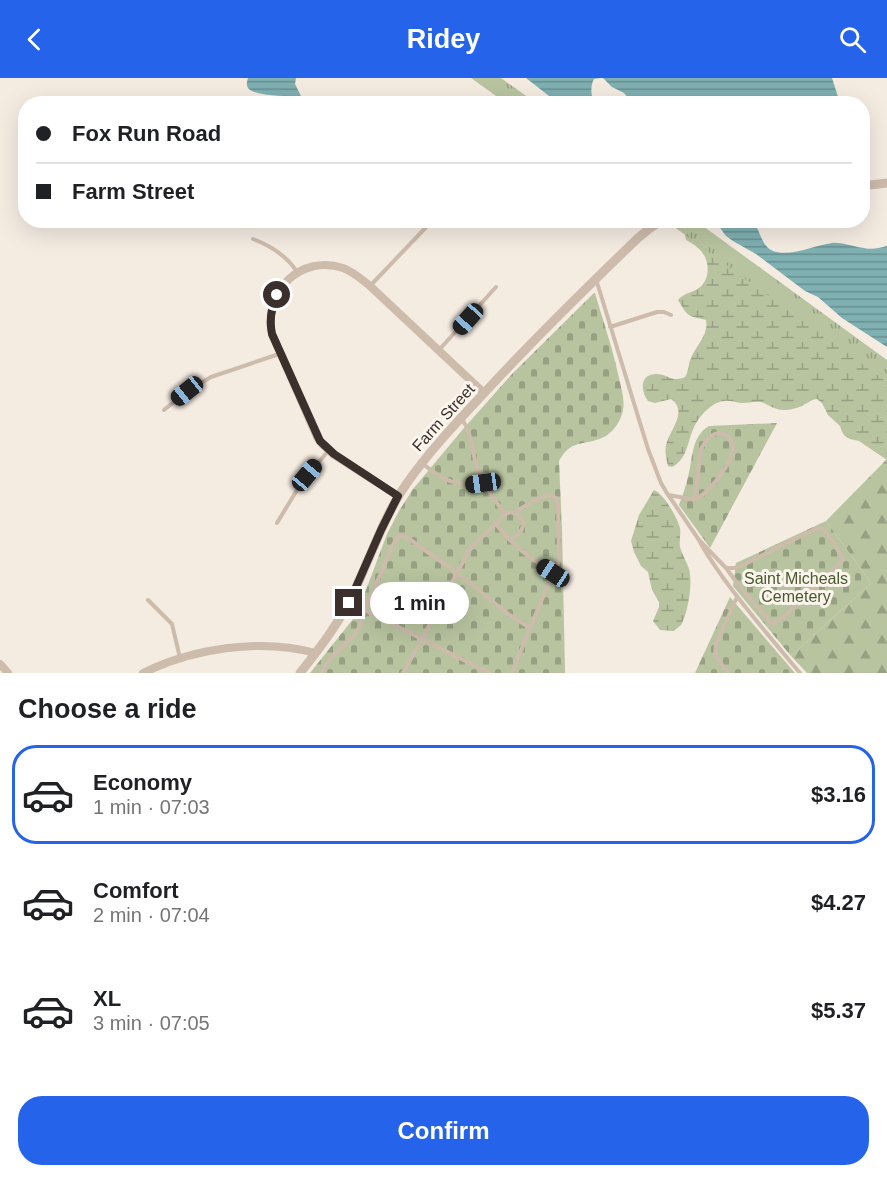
<!DOCTYPE html>
<meta charset="utf-8">
<style>
body{margin:0;font-family:Arial,sans-serif;background:#f2f2f2;color:#202124;height:100vh;display:flex;flex-direction:column;font-size:22px;white-space:nowrap}
*{box-sizing:border-box;margin:0}
p{font-size:20px;color:#757577}
.icon{flex:none;width:33px;height:33px;fill:none;stroke:currentColor;stroke-width:2;stroke-linecap:round;stroke-linejoin:round}
.map{position:relative;height:595px;overflow:hidden}
.sheet{display:flex;flex-direction:column;background:#fff;flex:1}
.sheet>*{flex:none}
.hud{position:absolute;left:18px;top:18px;width:852px;height:132px;border-radius:24px;box-shadow:0 6px 24px #0002;display:grid;align-content:center;height:132px;padding:0 18px;background:#fff}
.end{position:absolute;width:27px;height:27px;margin:-14px;border:8px solid #3b302b;background:#fff;box-shadow:0 0 0 3px #fff}
.from{border-radius:50%}
.bubble{position:absolute;height:42px;border-radius:21px;background:#fff;box-shadow:0 6px 24px #0002;font-size:20px;font-weight:800;line-height:42px;text-align:center}
.car{position:absolute;width:18px;height:36px;margin:-18px -9px;border-radius:8px;box-shadow:0 0 4px 2px #0007;background:linear-gradient(#222 24%,#8ab4d8 0 40%,#222 0 76%,#8ab4d8 0 86%,#222 0)}
.hud b{display:flex;align-items:center;gap:21px;height:57px;font-size:22px}
.hud b+b{border-top:2px solid #e0e0e0}
.hud i{width:15px;height:15px;background:#202124}
ul{padding:0;list-style:none}
li{display:flex;align-items:center;gap:18px;height:99px;margin:0 12px 9px;padding:0 6px;border:3px solid transparent;border-radius:24px}
li div{flex:1}
li b{display:block;font-size:22px}
li em{font-style:normal;font-weight:800}
li.on{border-color:#2563eb}
li>.icon{width:54px;height:54px;stroke-width:1.5}
h2{padding:0 18px;font-size:27px;line-height:72px}
.primary-button{display:flex;gap:12px;margin-top:auto;padding:12px 18px}
.primary-button a{flex:1;height:69px;border-radius:24px;background:#2563eb;color:#fff;font-size:24px;font-weight:800;line-height:69px;text-align:center}
header{display:flex;justify-content:space-between;align-items:center;height:78px;padding:0 18px;background:#2563eb;color:#fff;font-size:27px;font-weight:800}
.map>svg:first-child{display:block}
.forest{fill:url(#forest-firs)}
.wetland{fill:url(#wetland-marsh)}
.cemetery{fill:url(#cemetery-stones)}
.park{fill:url(#park-tufts)}
.water{fill:url(#water-rules)}
.lines{fill:none;stroke-linecap:round;stroke-linejoin:round}
.service{stroke:#cdbbac;stroke-width:4}
.minor{stroke:#cdbbac;stroke-width:8}
.tertiary{stroke:#cdbbac;stroke-width:9}
.route{stroke:#3b302b;stroke-width:8}
.labels{text-anchor:middle;stroke-width:6;stroke-linejoin:round;paint-order:stroke}
.street-label{font-size:16px;fill:#3b302b;stroke:#fbf5ee}
.park-label{font-size:16px;fill:#4a5a2e;stroke:#fbf5ee}
</style>
<header><svg class="icon" aria-label="back" viewBox="0 0 24 24"><path d="M15 5l-7 7 7 7"/></svg>Ridey<svg class="icon" aria-label="search" viewBox="0 0 24 24"><circle cx="10" cy="10" r="6"/><path d="M15 15l6 6"/></svg></header>
<div class="map">
<svg width="887" height="595" viewBox="0 0 887 595">
<defs>
<pattern id="forest-firs" width="22" height="20" patternUnits="userSpaceOnUse" patternTransform="scale(1.5)"><rect width="22" height="20" fill="#b8c4a0"/><path d="M5 1l3.5 6h-7zM16 11l3.5 6h-7z" fill="#97a083"/></pattern>
<pattern id="wetland-marsh" width="20" height="14" patternUnits="userSpaceOnUse" patternTransform="scale(1.5)"><rect width="20" height="14" fill="#b8c4a0"/><path d="M1 5h8M5 5V1M11 12h8M15 12V8" fill="none" stroke="#97a083"/></pattern>
<pattern id="cemetery-stones" width="16" height="16" patternUnits="userSpaceOnUse" patternTransform="scale(1.5)"><rect width="16" height="16" fill="#b8c4a0"/><path d="M2 7V4a2 2 0 0 1 4 0v3zM10 15v-3a2 2 0 0 1 4 0v3z" fill="#97a083"/></pattern>
<pattern id="park-tufts" width="24" height="20" patternUnits="userSpaceOnUse" patternTransform="scale(1.5)"><rect width="24" height="20" fill="#b8c4a0"/><path d="M3 7l-1-3M5 7V3M7 7l1-3M15 17l-1-3M17 17v-4M19 17l1-3" fill="none" stroke="#97a083"/></pattern>
<pattern id="water-rules" width="6" height="5" patternUnits="userSpaceOnUse" patternTransform="scale(1.5)"><rect width="6" height="5" fill="#7fb0b2"/><path d="M0 2.5h6" fill="none" stroke="#699091"/></pattern>
</defs>
<rect width="100%" height="100%" fill="#f4ebe1"/>
<path class="forest" d="M886 382H887V595H807L791 578 871 505 826 443Z"/>
<path class="wetland" d="M687 153 887 303V382L859 363 850 361 845 358 842 354 840 348 828 337 822 325 817 321C812 321 810 324 805 326 799 330 790 332 783 332 774 332 768 326 761 324 755 323 748 325 742 325 736 325 730 322 724 323 713 324 704 334 698 342 687 357 690 380 672 389L668 388C666 379 664 372 667 364 671 351 688 333 671 321L655 325 648 323C641 314 639 297 655 296 667 295 671 305 685 299 689 293 688 286 691 280 696 267 709 257 706 242 688 237 689 241 678 222 683 215 692 215 699 210 710 202 710 184 702 174 698 169 692 165 686 162L685 157Z
M654 412C664 416 677 439 680 450 681 457 679 463 680 469 682 477 687 484 689 491 693 505 688 535 681 547 679 549 676 551 674 553L660 552 653 543 659 529V524L652 512 648 494 641 488 634 474 631 463 639 437Z"/>
<path class="cemetery" d="M594 215H595C603 243 613 271 619 300 621 310 625 321 623 332 621 342 615 352 606 358 586 369 572 359 559 383L562 451 565 595H310L357 536 387 456 399 433 413 411 464 350 513 295Z
M777 345 710 470 679 427C682 418 686 409 688 399 693 381 691 358 709 348Z
M826 443 871 505 791 578 733 508 736 485Z
M730 519 795 595H695Z"/>
<path class="park" d="M471 0H501L536 25H506Z
M666 143H696L887 282V304Z"/>
<path class="water" d="M248 0H296L295 6 301 18C292 19 253 18 248 10 246 6 247 4 248 0Z
M526 0H601L594 1C590 8 591 18 594 25H558Z
M603 0H832L840 25H632L624 15 612 9Z
M715 143H753C761 153 761 171 777 174 793 178 816 167 832 165 843 164 853 169 864 170 872 172 879 170 887 168V269L842 240 818 219 805 213 756 176 733 163 726 158Z"/>
<g class="lines">
<path class="service" d="M253 161C271 168 287 178 297 194
M596 201 648 371 661 405 668 417 691 421H695L701 371C704 366 707 360 713 357 721 352 733 359 733 369 733 384 709 416 695 421
M370 208 432 143
M610 249 657 234H664L671 237
M439 272 496 209
M164 332 187 313 211 299 279 276
M461 340C472 354 472 374 477 390 483 407 494 421 505 436
M423 386C444 403 457 409 483 405
M669 418 699 462
M515 435 518 432 541 419 550 417 556 420 558 427 559 475 558 486 553 495
M277 445 300 407 328 373
M726 490H735L741 488 815 451C817 451 819 450 821 450 828 453 839 475 843 481L841 484 787 536 773 546 770 544 737 505 726 490 699 462C706 476 715 488 724 501 748 534 774 564 800 595
M148 522 172 546 180 580
M350 525 365 532 393 467 398 458H405L457 495 467 476 475 465 496 446 505 436 511 434C518 436 521 439 524 446 521 454 518 459 510 461
M321 595 330 581 355 556 360 548 365 532 422 561 457 495 508 536 530 550 553 495C532 481 511 467 496 446
M403 595 422 561 489 595
M512 595 530 550
M728 595 715 577 716 566 737 519"/>
<path class="minor" d="M398 418 334 377 323 367 317 359 272 256C263 214 300 176 343 190 354 194 361 201 370 208L484 315
M0 586 8 595
M143 595C194 570 260 560 316 575"/>
<path class="tertiary" d="M862 108 887 105
M300 595C320 570 339 545 353 516 371 479 383 439 407 405 430 372 459 342 487 312 535 260 586 210 638 160L649 151 662 142"/>
</g>
<g class="lines">
<path class="route" d="M277 217C271 230 269 242 272 256L320 363 334 376 398 418 381 452 349 525"/>
</g>
<g class="labels">
<g class="street-label">
<text transform="translate(443 339) rotate(-48)" y="6">Farm Street</text>
</g>
<g class="park-label">
<text x="796" y="506">Saint Micheals<tspan x="796" dy="18">Cemetery</tspan></text>
</g>
</g>
</svg>
<i class="end from" style="left:277px;top:217px"></i>
<i class="end" style="left:349px;top:525px"></i>
<div class="bubble" style="left:370px;top:504px;width:99px">1 min</div>
<i class="car" style="left:468px;top:241px;rotate:222deg"></i>
<i class="car" style="left:187px;top:313px;rotate:231deg"></i>
<i class="car" style="left:307px;top:397px;rotate:40deg"></i>
<i class="car" style="left:483px;top:405px;rotate:262deg"></i>
<i class="car" style="left:553px;top:495px;rotate:303deg"></i>
<div class="hud">
<b><i class="from"></i>Fox Run Road</b>
<b><i></i>Farm Street</b>
</div>
</div>
<section class="sheet">
<h2>Choose a ride</h2>
<ul>
<li class="on"><svg class="icon" aria-label="car" viewBox="0 0 24 24"><path d="M5 17H2v-5l4-1 3-4h7l3 4 3 1v5h-3M9 17h6M6 11h13"/><circle cx="7" cy="17" r="2"/><circle cx="17" cy="17" r="2"/></svg><div><b>Economy</b><p>1 min · 07:03</p></div><em>$3.16</em></li>
<li><svg class="icon" aria-label="car" viewBox="0 0 24 24"><path d="M5 17H2v-5l4-1 3-4h7l3 4 3 1v5h-3M9 17h6M6 11h13"/><circle cx="7" cy="17" r="2"/><circle cx="17" cy="17" r="2"/></svg><div><b>Comfort</b><p>2 min · 07:04</p></div><em>$4.27</em></li>
<li><svg class="icon" aria-label="car" viewBox="0 0 24 24"><path d="M5 17H2v-5l4-1 3-4h7l3 4 3 1v5h-3M9 17h6M6 11h13"/><circle cx="7" cy="17" r="2"/><circle cx="17" cy="17" r="2"/></svg><div><b>XL</b><p>3 min · 07:05</p></div><em>$5.37</em></li>
</ul>
<div class="primary-button"><a>Confirm</a></div>
</section>
